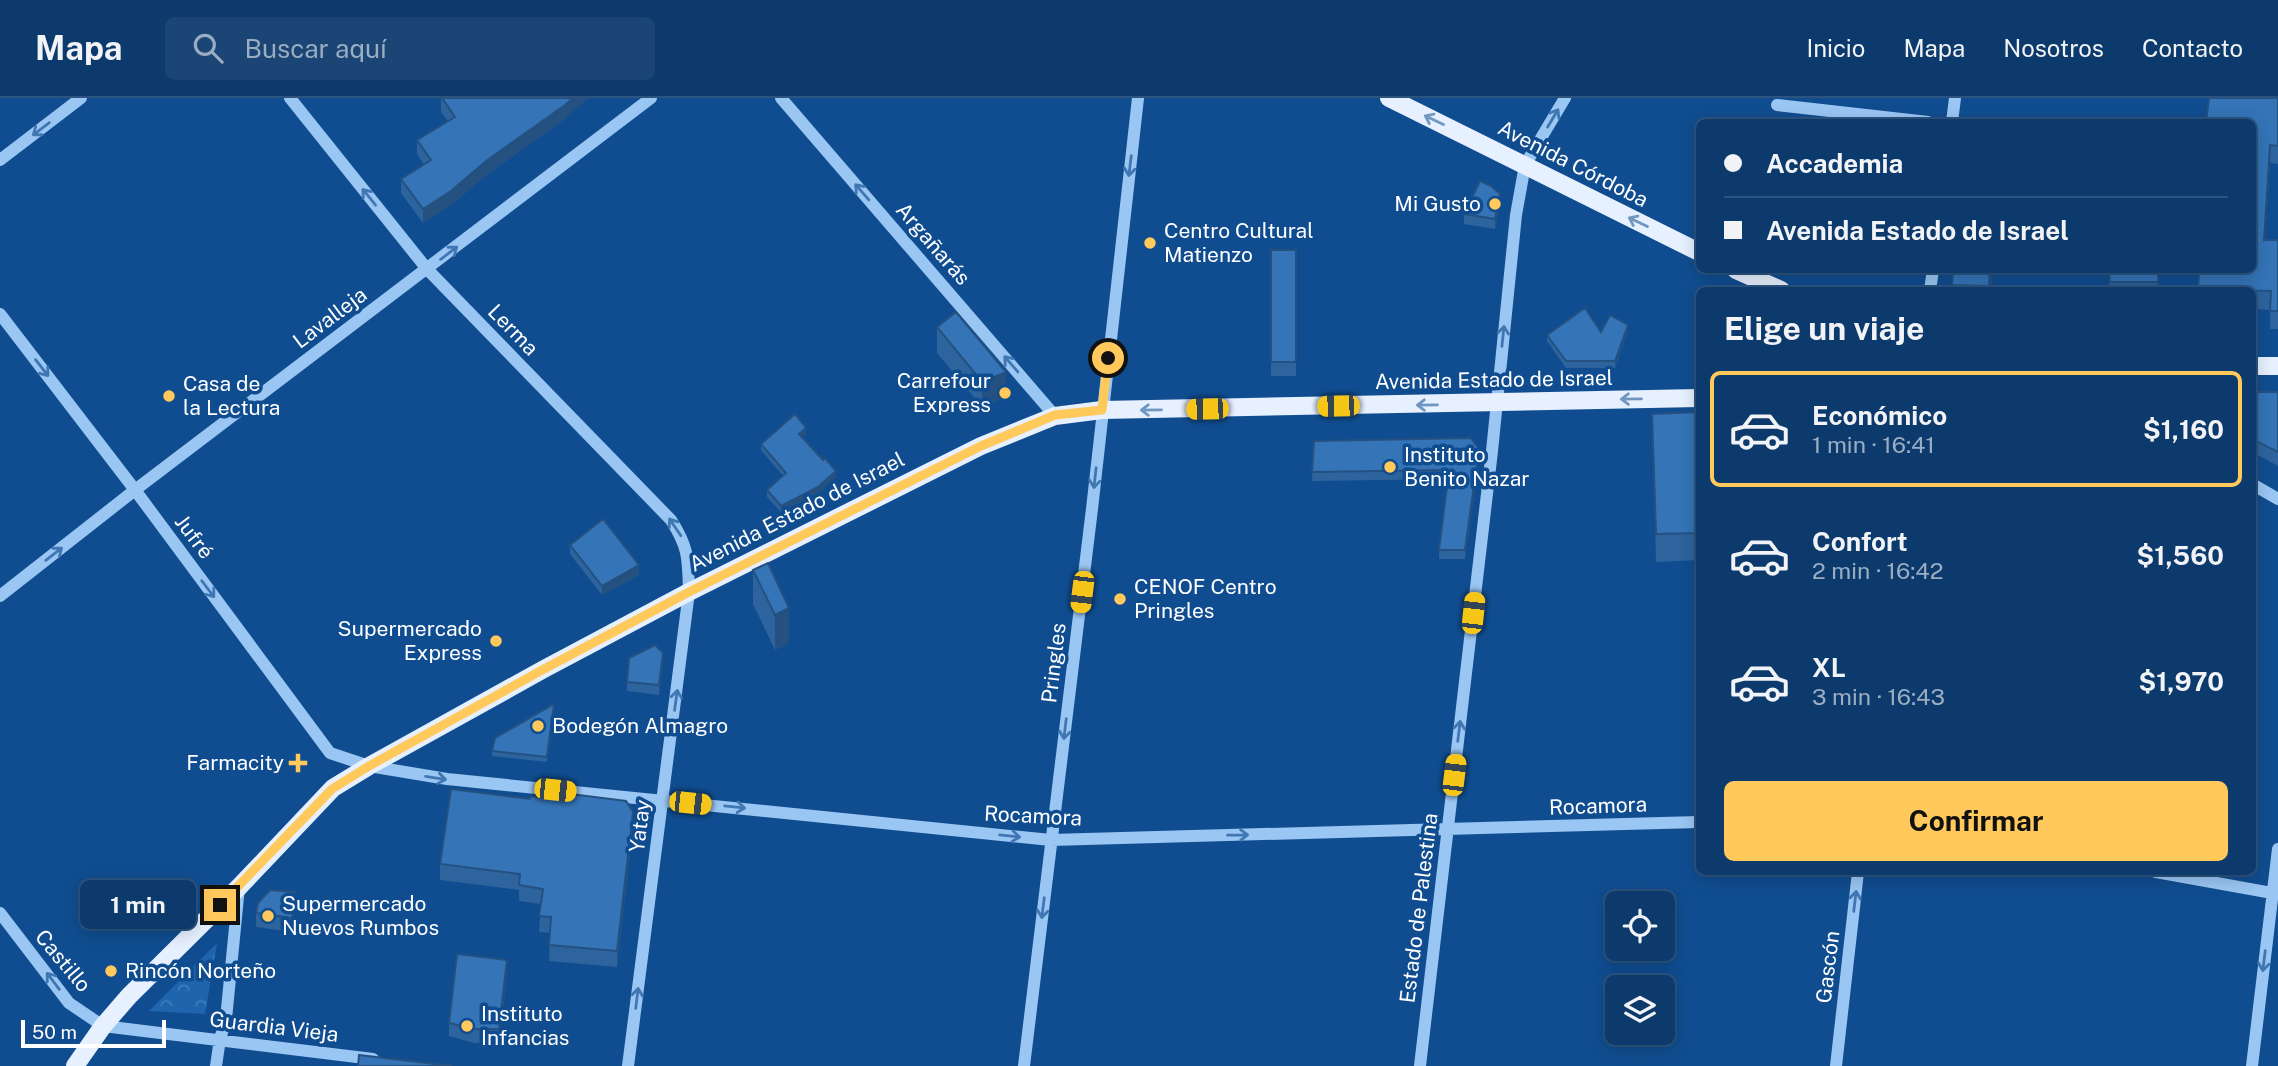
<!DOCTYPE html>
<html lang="es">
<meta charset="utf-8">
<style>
body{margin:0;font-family:"Public Sans",sans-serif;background:#1a4574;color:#f1f3f6;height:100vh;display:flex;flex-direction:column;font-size:26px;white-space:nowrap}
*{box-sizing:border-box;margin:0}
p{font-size:23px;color:#9aadc2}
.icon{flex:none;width:38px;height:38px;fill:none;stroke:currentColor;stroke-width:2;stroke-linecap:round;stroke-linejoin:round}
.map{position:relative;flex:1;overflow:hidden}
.panel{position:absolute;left:1696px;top:189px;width:560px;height:588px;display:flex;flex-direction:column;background:#0c3a6c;border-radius:10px;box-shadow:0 4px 18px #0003,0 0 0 2px #2c547f}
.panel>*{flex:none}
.top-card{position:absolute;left:1696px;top:21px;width:560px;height:154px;border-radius:10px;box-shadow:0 4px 18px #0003,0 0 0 2px #2c547f;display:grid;align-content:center;height:154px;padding:0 28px;background:#0c3a6c}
.fabs{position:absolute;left:1605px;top:793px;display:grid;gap:14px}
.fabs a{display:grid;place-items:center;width:70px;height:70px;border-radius:10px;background:#0c3a6c;box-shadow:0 4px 18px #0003,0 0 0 2px #2c547f;font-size:35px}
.scale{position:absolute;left:21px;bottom:18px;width:145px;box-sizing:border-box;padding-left:7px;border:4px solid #fff;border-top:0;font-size:19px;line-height:24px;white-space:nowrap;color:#fff;-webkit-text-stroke:5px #104d90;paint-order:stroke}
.end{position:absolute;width:32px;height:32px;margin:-16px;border:9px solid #ffc95c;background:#111;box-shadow:0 0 0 4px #111}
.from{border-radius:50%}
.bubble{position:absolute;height:49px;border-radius:10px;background:#0c3a6c;box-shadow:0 4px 18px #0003,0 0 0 2px #2c547f;font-size:23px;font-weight:700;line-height:49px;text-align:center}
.car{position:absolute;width:21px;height:42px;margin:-21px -10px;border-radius:9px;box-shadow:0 0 5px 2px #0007;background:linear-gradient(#f5c518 24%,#345 0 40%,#f5c518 0 76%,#345 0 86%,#f5c518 0)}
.top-card b{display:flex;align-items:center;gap:24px;height:66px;font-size:26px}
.top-card b+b{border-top:2px solid #2c547f}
.top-card i{width:18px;height:18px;background:#f1f3f6}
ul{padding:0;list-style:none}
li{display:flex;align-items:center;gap:21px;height:116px;margin:0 14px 10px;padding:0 14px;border:4px solid transparent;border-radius:10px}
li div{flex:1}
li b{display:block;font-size:26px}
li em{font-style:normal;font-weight:700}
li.active{border-color:#ffc95c}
li>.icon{width:63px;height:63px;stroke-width:1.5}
h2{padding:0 28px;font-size:32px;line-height:84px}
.cta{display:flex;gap:14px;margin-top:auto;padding:14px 28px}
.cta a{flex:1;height:80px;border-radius:10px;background:#ffc95c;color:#111;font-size:28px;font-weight:700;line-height:80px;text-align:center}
header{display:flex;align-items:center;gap:42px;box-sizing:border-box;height:98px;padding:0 35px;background:#0c3a6c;border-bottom:2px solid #2c547f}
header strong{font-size:33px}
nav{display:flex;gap:38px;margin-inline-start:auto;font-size:24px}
.search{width:490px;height:63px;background:#1a4574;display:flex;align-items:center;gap:18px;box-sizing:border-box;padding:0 24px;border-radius:10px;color:#9aadc2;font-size:26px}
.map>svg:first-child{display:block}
.park{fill:url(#park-crowns)}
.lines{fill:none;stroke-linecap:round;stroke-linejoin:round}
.minor{stroke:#9ac6f3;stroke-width:12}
.major{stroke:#e6f0ff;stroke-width:18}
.wall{fill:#2d649d}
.shaded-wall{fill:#245180}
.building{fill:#3474b7;stroke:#245180;stroke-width:2}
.oneway{stroke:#4077b3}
.oneway2{stroke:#7096c2}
.route{stroke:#ffc95c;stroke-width:9}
.poi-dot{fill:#ffc95c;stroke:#104d90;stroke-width:2.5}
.labels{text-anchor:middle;stroke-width:7;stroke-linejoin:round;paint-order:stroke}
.street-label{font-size:21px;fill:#fff;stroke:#104d90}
.poi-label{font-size:21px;fill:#fff;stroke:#104d90;text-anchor:start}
</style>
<header>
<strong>Mapa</strong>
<div class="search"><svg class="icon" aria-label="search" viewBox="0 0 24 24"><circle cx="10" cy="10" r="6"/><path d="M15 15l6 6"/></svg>Buscar aquí</div>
<nav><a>Inicio</a><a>Mapa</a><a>Nosotros</a><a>Contacto</a></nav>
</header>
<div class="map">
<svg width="2278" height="968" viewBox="0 0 2278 968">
<defs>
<pattern id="park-crowns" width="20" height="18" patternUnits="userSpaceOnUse" patternTransform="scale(1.75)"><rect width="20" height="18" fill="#1e65ad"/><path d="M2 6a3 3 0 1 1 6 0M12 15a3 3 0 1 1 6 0" fill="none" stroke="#407cb9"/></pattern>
</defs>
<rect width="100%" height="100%" fill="#104d90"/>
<path class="park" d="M217 845 205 916 149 913Z"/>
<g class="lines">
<path class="minor" d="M290 0 427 171 671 422C689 450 688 461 689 494L628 968
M781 0 1055 318
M1777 7 1928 24
M1952 24 1955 0
M0 62 81 0
M1930 192 1933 172
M0 216 135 392 330 655 369 668 447 681 1051 742 1699 724
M2252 386 2278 401
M0 498 135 392 651 0
M2156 774 2278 796
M0 815 69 905 103 928 373 961
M216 968 220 941 226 921 239 789
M1024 968 1092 411 1138 0
M1420 968 1492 353 1516 117 1525 67 1565 0
M1836 968 1858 774
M2252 968 2278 751"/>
<path class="major" d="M1389 0 1699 154
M1736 172 1781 192
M2252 268H2278
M75 968 103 928 129 898 239 789 333 690 369 668 544 571 689 494 981 348 1055 318 1102 312 1699 300"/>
</g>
<path class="wall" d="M441 0 565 21 486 77 451 107 423 125 401 95V81L424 67 417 56V42L448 23 441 14Z
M2278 0V66L2270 65 2265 142H2278V231H2270V212L2252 211V192H2198L2199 172 2252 24Z
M1500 105 1495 131 1464 126V116Z
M1271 152H1296V278H1271Z
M1953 172H1993L1991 192H1952Z
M2109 172H2158V192H2109Z
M937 229 1006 299 982 309 937 255Z
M1628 233 1615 270H1566L1547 243V237Z
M2252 294H2278V368L2252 354Z
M1699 314V462L1656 464 1652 316Z
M806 336 802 339 836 379 818 395 781 414 767 399V392L783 378 761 352V346Z
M1314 343 1479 360 1465 461H1439V452L1448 381 1312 383Z
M570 447 639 477 602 497 570 456Z
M753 472 789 545 775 552 753 506Z
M663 564 659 597 627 593V584Z
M554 611 547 664 492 658V653Z
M633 730 617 869 549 863 550 835 539 834 541 806 519 803V792L440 782V766Z
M295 807 292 834 256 829V815Z
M507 876 499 945H474L449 938V925Z"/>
<path class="shaded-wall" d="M573 0H588L565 21 486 77 451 107 423 125V111L486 63Z
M2270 47V65L2264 160V142Z
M1500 96V105L1495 131V121Z
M1990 172H1993L1991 192H1989Z
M1628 227V233L1615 270V263Z
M1006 274V299L982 309V284Z
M806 330V336L799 342V336Z
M1479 351V360L1465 461V452Z
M836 373V379L818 395 781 414V408Z
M639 467V477L602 497V488Z
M789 510V545L775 552V517Z
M663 555V564L659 597V587Z
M633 714V730L617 869V853Z
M295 794V807L292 834V820Z
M507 862V876L499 945V931Z"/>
<path class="building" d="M442 0H573L565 7 486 63 451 93 423 111 401 81 431 62 417 42 455 19Z
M2209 0H2278V48L2270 47 2264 142H2278V213H2270L2271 193 2198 192 2199 172H2252V24H2206Z
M1480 83 1491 88 1500 96 1495 121 1464 116Z
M1271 152H1296V264H1271Z
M1953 172H1990L1989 188 1952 187Z
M2109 172H2158V184H2110Z
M1585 210 1601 234 1610 217 1628 227 1615 263H1566L1547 237Z
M956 214 1006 274 982 284 937 229Z
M2252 294H2278V354L2252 341Z
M1699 314V435L1656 436 1652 316Z
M795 316 806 330 799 336 823 362 825 360 836 373 818 389 781 408 767 392 786 375 761 346Z
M1471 340 1479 351 1465 452H1439L1449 372 1312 374 1314 343Z
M603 421 639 467 602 488 570 447Z
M768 465 789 510 775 517 753 472Z
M655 547 663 555 659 587 627 584 629 560Z
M554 606 547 659 492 653 495 640Z
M451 691 530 701 531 698 554 701 555 694 626 703 633 714 617 853 549 847 551 819 539 818 543 791 519 787 520 776 440 766Z
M270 792 295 794 292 820 256 815 258 805Z
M457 856 507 862 499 931H474L449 925Z
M359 957 452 968H358Z"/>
<defs><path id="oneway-shaft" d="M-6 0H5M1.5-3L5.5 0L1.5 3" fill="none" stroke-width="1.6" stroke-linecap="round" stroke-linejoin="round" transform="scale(1.75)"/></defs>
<g class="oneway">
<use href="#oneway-shaft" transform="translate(1553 20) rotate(-59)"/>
<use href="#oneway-shaft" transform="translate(41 31) rotate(143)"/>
<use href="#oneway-shaft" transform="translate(1130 68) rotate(97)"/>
<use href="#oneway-shaft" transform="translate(862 94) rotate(-131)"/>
<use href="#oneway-shaft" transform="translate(369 99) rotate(-129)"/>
<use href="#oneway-shaft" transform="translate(449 155) rotate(-37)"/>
<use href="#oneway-shaft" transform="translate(1503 238) rotate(-84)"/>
<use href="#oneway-shaft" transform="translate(1011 266) rotate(-131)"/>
<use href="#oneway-shaft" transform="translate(42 270) rotate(52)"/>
<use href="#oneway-shaft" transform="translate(1095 380) rotate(96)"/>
<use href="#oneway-shaft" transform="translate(675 429) rotate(-124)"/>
<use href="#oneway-shaft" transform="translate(54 456) rotate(-38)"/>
<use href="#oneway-shaft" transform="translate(208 491) rotate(53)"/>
<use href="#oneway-shaft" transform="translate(676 602) rotate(-82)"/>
<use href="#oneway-shaft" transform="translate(1065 631) rotate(97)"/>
<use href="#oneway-shaft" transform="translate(1459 633) rotate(-83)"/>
<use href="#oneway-shaft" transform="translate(436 680) rotate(9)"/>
<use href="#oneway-shaft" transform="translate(735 709) rotate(6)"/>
<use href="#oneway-shaft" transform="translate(1238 737) rotate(-1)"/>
<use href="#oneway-shaft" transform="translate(1010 738) rotate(6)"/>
<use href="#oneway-shaft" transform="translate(1855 803) rotate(-83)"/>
<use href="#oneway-shaft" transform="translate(1043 810) rotate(97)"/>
<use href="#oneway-shaft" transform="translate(2264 863) rotate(97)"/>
<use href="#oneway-shaft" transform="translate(53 883) rotate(-127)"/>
<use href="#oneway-shaft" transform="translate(637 900) rotate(-83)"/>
</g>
<g class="oneway2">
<use href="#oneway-shaft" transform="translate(1434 22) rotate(-154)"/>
<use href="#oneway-shaft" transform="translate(1638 124) rotate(-154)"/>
<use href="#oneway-shaft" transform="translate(1631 301) rotate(179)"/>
<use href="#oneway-shaft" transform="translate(1427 307) rotate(179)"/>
<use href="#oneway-shaft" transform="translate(1151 312) rotate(179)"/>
</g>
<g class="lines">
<path class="route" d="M220 807 332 691 369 668 544 571 689 494 981 348 1055 317 1102 312 1108 260"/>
</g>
<g class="poi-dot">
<circle cx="1495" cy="106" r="7"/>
<circle cx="1150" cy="145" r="7"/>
<circle cx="1005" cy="295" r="7"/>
<circle cx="169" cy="298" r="7"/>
<circle cx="1390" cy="369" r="7"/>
<circle cx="1120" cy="501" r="7"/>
<circle cx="496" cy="543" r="7"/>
<circle cx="538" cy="628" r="7"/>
<path d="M294.5 654.5h7v7h7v7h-7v7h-7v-7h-7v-7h7z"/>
<circle cx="268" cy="818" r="7"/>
<circle cx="111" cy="873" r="7"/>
<circle cx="467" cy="928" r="7"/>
</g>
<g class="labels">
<g class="street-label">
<text transform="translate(1573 66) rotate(27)" y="7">Avenida Córdoba</text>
<text transform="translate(933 146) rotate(49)" y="7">Argañarás</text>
<text transform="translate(330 220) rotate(-37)" y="7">Lavalleja</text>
<text transform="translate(513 232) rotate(46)" y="7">Lerma</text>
<text transform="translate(1494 282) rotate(-1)" y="7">Avenida Estado de Israel</text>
<text transform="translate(797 414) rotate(-27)" y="7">Avenida Estado de Israel</text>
<text transform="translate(194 439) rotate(53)" y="7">Jufré</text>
<text transform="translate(1054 565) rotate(-83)" y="7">Pringles</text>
<text transform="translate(1598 708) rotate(-2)" y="7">Rocamora</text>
<text transform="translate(1033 718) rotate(3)" y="7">Rocamora</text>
<text transform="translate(640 728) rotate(-83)" y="7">Yatay</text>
<text transform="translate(1419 810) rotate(-83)" y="7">Estado de Palestina</text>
<text transform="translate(63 863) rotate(50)" y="7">Castillo</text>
<text transform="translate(1828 869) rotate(-83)" y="7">Gascón</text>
<text transform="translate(274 929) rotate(7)" y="7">Guardia Vieja</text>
</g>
<g class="poi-label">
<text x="1481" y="113" text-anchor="end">Mi Gusto</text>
<text x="1164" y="140">Centro Cultural<tspan x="1164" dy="24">Matienzo</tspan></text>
<text x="991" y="290" text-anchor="end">Carrefour<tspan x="991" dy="24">Express</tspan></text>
<text x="183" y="293">Casa de<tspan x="183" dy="24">la Lectura</tspan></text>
<text x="1404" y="364">Instituto<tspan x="1404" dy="24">Benito Nazar</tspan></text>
<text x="1134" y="496">CENOF Centro<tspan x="1134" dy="24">Pringles</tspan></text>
<text x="482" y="538" text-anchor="end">Supermercado<tspan x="482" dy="24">Express</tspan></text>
<text x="552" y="635">Bodegón Almagro</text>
<text x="284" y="672" text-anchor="end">Farmacity</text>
<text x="282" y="813">Supermercado<tspan x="282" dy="24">Nuevos Rumbos</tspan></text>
<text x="125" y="880">Rincón Norteño</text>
<text x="481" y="923">Instituto<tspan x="481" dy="24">Infancias</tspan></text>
</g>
</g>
</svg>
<div class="fabs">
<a><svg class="icon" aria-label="locate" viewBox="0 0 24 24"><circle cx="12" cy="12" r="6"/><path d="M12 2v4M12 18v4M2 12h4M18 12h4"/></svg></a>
<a><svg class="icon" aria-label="layers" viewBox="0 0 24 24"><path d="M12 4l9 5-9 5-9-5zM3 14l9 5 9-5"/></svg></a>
</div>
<div class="scale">50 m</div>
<i class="end from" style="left:1108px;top:260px"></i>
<i class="end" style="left:220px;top:807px"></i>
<div class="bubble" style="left:80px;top:782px;width:116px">1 min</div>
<i class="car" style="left:1338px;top:308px;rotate:269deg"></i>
<i class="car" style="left:1207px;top:311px;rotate:269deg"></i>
<i class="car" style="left:1082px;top:494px;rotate:187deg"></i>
<i class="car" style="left:1473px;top:515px;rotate:6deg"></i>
<i class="car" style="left:1454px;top:677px;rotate:7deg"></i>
<i class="car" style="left:555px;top:692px;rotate:96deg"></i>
<i class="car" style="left:690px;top:705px;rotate:96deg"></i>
<div class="top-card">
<b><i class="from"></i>Accademia</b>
<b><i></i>Avenida Estado de Israel</b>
</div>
<section class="panel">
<h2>Elige un viaje</h2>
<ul>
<li class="active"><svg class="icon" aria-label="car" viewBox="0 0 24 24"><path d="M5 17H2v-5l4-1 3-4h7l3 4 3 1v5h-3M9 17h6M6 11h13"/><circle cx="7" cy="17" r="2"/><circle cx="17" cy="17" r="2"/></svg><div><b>Económico</b><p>1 min · 16:41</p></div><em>$1,160</em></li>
<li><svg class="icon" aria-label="car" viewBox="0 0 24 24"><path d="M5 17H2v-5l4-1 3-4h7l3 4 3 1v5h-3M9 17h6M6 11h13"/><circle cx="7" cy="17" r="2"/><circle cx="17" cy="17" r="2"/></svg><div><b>Confort</b><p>2 min · 16:42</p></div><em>$1,560</em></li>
<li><svg class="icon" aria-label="car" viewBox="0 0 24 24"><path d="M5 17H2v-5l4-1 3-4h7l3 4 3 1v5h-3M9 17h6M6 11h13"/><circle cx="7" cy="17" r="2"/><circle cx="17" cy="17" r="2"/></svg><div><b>XL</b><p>3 min · 16:43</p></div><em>$1,970</em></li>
</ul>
<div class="cta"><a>Confirmar</a></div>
</section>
</div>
